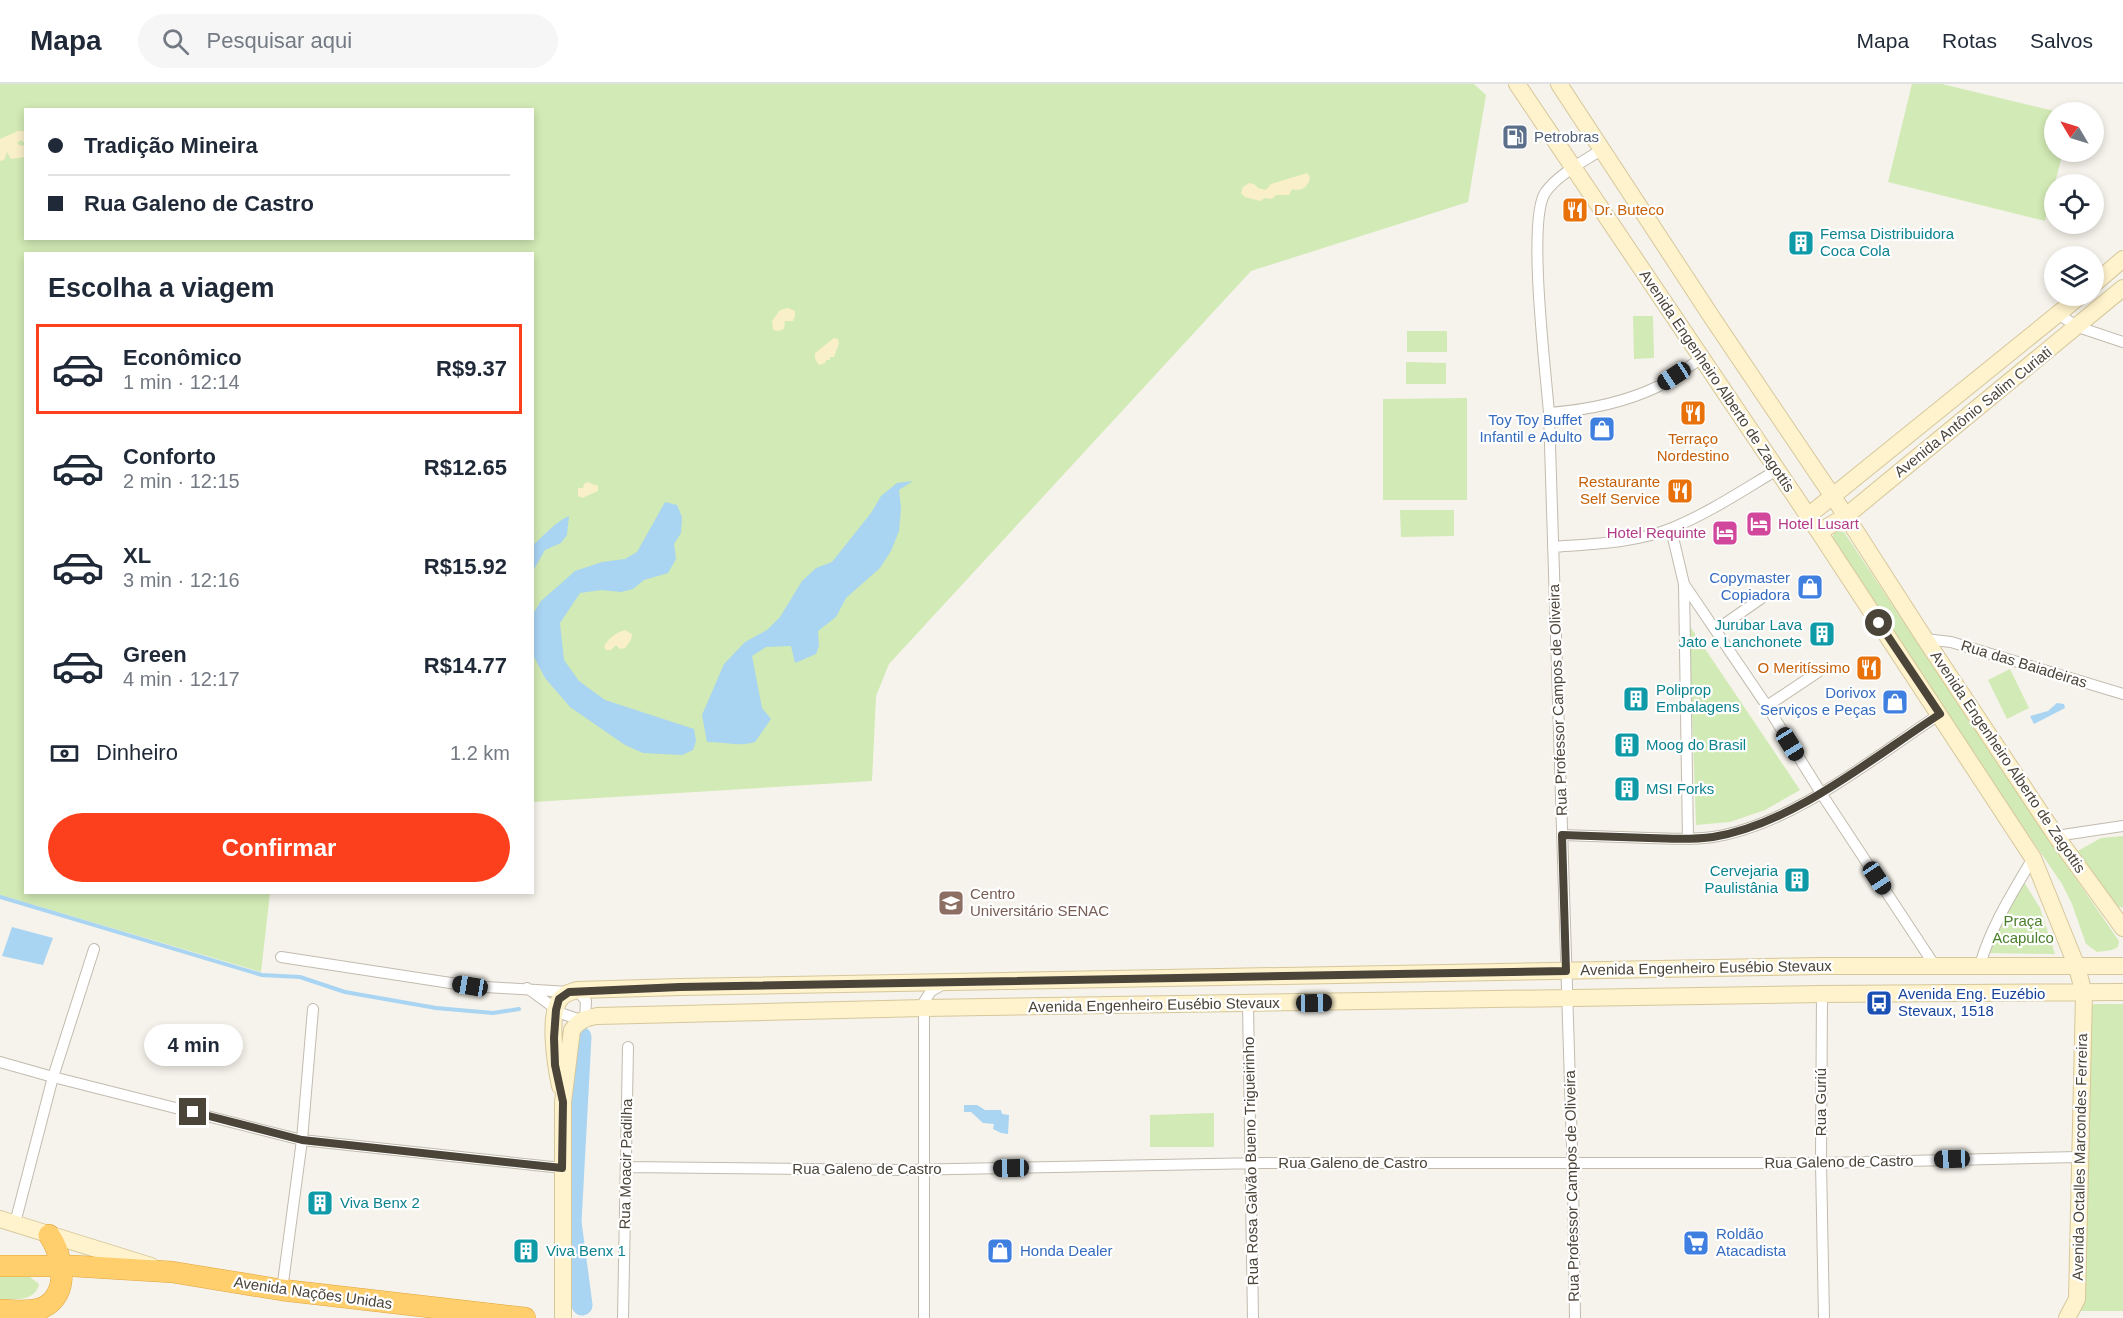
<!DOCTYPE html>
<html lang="pt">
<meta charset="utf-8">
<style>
body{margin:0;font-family:Helvetica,sans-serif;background:#f6f6f7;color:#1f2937;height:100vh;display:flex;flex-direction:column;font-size:22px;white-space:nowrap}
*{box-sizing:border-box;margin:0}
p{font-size:20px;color:#747a83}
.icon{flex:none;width:33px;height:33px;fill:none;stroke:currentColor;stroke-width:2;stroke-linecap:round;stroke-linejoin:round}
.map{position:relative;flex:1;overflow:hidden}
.side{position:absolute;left:24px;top:168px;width:510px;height:642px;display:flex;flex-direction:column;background:#fff;border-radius:0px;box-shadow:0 3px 9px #0003}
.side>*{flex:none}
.banner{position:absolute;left:24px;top:24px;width:510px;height:132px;border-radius:0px;box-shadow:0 3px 9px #0003;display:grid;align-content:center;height:132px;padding:0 24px;background:#fff}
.needle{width:39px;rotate:308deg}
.tools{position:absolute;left:2044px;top:18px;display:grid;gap:12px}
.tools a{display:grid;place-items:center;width:60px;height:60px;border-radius:50%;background:#fff;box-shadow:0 3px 9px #0003;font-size:30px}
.end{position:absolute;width:27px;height:27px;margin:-14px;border:8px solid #4b4439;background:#fff;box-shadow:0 0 0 3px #fff}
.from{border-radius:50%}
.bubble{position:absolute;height:42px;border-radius:21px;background:#fff;box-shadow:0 3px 9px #0003;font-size:20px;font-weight:800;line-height:42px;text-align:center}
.car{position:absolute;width:18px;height:36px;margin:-18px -9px;border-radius:8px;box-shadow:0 0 4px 2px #0007;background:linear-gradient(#222 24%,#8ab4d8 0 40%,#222 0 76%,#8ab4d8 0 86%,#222 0)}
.banner b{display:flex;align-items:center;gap:21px;height:57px;font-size:22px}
.banner b+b{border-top:2px solid #e0e1e3}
.banner i{width:15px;height:15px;background:#1f2937}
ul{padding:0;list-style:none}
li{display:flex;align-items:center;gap:18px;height:90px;margin:0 12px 9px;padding:0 12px;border:3px solid transparent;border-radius:0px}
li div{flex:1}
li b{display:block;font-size:22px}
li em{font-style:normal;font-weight:800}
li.current{border-color:#fc3f1d}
li>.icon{width:54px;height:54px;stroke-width:1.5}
h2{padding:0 24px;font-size:27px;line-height:72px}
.pay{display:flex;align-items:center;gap:15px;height:66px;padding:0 24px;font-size:22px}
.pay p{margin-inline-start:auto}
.cta{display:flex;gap:12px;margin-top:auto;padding:12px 24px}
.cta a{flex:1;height:69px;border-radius:36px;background:#fc3f1d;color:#fff;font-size:24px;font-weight:800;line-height:69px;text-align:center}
header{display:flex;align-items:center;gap:36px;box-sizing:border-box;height:84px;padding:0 30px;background:#fff;border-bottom:2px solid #e0e1e3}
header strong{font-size:28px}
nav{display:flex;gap:33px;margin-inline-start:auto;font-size:21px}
.search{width:420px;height:54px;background:#f6f6f7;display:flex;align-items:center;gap:15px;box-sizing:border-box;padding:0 21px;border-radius:33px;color:#747a83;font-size:22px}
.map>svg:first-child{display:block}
.green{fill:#d2eab5;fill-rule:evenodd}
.sand{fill:#f9efc9}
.water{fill:#a9d4f2}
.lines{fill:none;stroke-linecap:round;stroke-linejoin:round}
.stream{stroke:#a9d4f2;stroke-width:4}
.river{stroke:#a9d4f2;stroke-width:21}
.street-casing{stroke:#c2bbae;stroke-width:12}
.secondary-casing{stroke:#d6c79b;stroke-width:18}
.highway-casing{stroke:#e0a43c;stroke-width:22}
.street{stroke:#fff;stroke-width:10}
.secondary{stroke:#fff3cd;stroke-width:16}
.highway{stroke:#ffcf6e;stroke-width:21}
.route{stroke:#4b4439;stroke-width:8}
.labels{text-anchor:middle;stroke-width:4.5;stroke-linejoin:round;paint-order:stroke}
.service-label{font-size:15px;fill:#4e5e75;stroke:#fff;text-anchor:start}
.food-label{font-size:15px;fill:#c56008;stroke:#fff;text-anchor:end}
.culture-label{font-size:15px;fill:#0d838f;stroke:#fff;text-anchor:start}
.street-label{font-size:15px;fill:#4b4439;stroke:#fff}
.shop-label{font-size:15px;fill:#366cbe;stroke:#fff;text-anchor:end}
.hotel-label{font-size:15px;fill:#b23c85;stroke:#fff;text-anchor:start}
.education-label{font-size:15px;fill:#785e54;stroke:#fff;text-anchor:start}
.park-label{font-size:15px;fill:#4a7f2a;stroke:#fff}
.transit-label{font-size:15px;fill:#164399;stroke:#fff;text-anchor:start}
</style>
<header>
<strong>Mapa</strong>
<div class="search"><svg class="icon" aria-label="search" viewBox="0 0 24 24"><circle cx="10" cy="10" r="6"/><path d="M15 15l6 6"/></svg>Pesquisar aqui</div>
<nav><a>Mapa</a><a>Rotas</a><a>Salvos</a></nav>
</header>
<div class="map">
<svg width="2123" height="1234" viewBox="0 0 2123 1234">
<rect width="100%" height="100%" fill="#f6f3ec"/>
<path class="green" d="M0 0H1474L1486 11 1468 118 1251 187 889 580 876 612 872 697 533 718 532 170H26V808L270 809 261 888 0 811ZM26 26H532V154H26Z
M1912 0H1942L2058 28H2055V68H2063L2045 137 1888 98Z
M1633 232H1653L1654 274 1634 275Z
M1407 247H1447V268H1407Z
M1406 278 1446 279V300H1406Z
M1467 314V416H1383V315Z
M1400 426H1454V452L1401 453Z
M1838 447 1844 448 2036 737 2119 857 2118 863 2112 866 2097 868 2086 860 2072 820 2062 800 1928 602 1832 454 1834 449Z
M1689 541 1800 706 1765 726 1730 738 1696 741Z
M2010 585 2029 624 2007 635 1988 596Z
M2123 752V824L2111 820 2074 769 2101 754Z
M2024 798 2040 824 2055 870 1986 869 2003 831Z
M2094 920H2123V1227H2077L2087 927Z
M1214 1029V1063H1150V1031Z
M0 1193H30L39 1200C35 1218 15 1215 0 1215Z"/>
<path class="sand" d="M18 47H25V59L21 56 17 59 19 61 25 62V73L11 75 7 68 4 76 0 77V55Z
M1307 89 1310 93C1309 103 1301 108 1292 105L1289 111H1276L1272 115 1265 114 1260 117 1245 113 1241 109 1243 103 1249 99 1254 100 1258 104 1266 106 1271 100Z
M788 224 795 227V232L793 237H785L784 245 778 247 773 246 772 237 780 226Z
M834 254 838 255 839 259 834 273H830V276H826L825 279 819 281 815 275V269Z
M587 398 598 402V407L582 414 578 412V404H583L584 400Z
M625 546 632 550 631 556 625 564 620 565 616 561 611 566H606L604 563C608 554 617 548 625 546Z"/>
<path class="water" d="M913 397 899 406 901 424 899 447 891 467 880 484 846 514 836 533 818 547 819 562 816 570 795 579 791 562 766 563 752 572 762 624 771 635 755 658C739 663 724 658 707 658L702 631 724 580 745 558 767 546 780 533 802 497 816 484 832 478 871 429 881 412 897 399Z
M665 418 677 421 682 433 681 449 674 460 676 475 668 489 644 496 633 505 621 508 601 506 580 509 560 539 564 576 579 597 605 616 694 645 696 657 693 666 682 671 643 669 625 661 570 623 545 594 533 571V530L541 517 575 487 602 478 625 475 637 468Z
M569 432 567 451 561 459 545 466 533 487V461C545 451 555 438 569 432Z
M2057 619 2064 620 2065 624 2034 640 2030 632 2048 627Z
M12 843 53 854 43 881 2 872Z
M964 1021H977L985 1026H1001L1002 1030 1009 1031 1008 1050 1001 1049 993 1045 994 1040 983 1039 971 1028H964Z"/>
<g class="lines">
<path class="stream" d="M0 813 262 891 300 893 345 908 436 924 493 929 519 925"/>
<path class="river" d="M581 953 571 1138 582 1221"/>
<defs>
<path id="street" d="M2058 230 2078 243 2123 258
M1549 329C1588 326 1624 319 1659 302 1674 294 1688 283 1702 274
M1671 445 1684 500 1767 622 1821 709 1935 882
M1553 463C1592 460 1636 459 1672 444 1709 429 1743 406 1777 386
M1684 500 1688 755
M1716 546 1766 511
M1925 555 1951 558 2123 610
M1767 622 1818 588
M1562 751C1591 752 1620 753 1649 754 1670 755 1692 756 1713 753 1792 741 1873 674 1940 630
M2056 752 2123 742
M281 873 470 902 569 908
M1980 881C1991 842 2013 808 2033 774
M527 904 563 930 581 936
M577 906 586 917 585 934
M1822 910 1821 1079 1824 1234
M1248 920 1253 1234
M0 978 53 993 302 1056 562 1084
M626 1083 903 1086 1262 1079H1821L2079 1073
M15 1139 53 993 94 865
M282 1206 302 1056 313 925
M623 1234 628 963
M924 1234V918L931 907 942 901
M1575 1234 1573 1096 1549 329C1546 289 1527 137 1545 109 1556 92 1585 76 1603 65"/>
<path id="secondary" d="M1517 0 1819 448 2033 774 2077 883 2084 910 2077 1215 2067 1234
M1559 0 1713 235 1846 432 1925 555 2056 752 2123 844
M2094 200 2123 175
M1808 432 2080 212
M1819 448 1846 432 2123 204
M560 1002C556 983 547 929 561 914 565 909 571 908 577 906L680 903 1822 882H2123
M0 1135 151 1182
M563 1234V1018L572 946C579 936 586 934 597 932L924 924 1822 910 2123 908"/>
<path id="highway" d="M0 1182H74L172 1188 282 1206 525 1234
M0 1226C13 1226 30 1229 42 1224 71 1211 63 1171 49 1151"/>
</defs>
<use href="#street" class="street-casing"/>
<use href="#secondary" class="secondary-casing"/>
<use href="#highway" class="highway-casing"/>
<use href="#street" class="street"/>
<use href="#secondary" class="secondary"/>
<use href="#highway" class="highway"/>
</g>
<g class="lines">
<path class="route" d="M193 1028 302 1056 562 1084 563 1018 555 981 554 954 556 926 559 915 569 908 680 903 1566 887 1562 751C1591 752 1620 753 1649 754 1670 755 1692 756 1713 753 1793 740 1872 674 1940 630L1879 539"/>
</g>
<defs>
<symbol id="fuel-square" viewBox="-11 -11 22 22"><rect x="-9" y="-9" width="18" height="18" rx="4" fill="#5c6f8a" stroke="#fff"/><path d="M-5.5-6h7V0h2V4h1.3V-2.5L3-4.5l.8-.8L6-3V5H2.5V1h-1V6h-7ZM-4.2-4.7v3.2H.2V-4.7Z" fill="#fff"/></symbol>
<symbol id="restaurant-square" viewBox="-11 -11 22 22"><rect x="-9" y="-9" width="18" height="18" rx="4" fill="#e8710a" stroke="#fff"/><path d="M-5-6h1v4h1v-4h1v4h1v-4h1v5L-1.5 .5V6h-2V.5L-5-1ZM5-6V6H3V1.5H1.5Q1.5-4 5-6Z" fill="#fff"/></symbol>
<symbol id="building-square" viewBox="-11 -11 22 22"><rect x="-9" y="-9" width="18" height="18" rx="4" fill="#0f9aa8" stroke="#fff"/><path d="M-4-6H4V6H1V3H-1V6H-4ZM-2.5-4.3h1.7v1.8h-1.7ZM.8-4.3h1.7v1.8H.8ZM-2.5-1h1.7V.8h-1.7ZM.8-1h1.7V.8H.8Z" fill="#fff"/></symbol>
<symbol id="shop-square" viewBox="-11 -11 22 22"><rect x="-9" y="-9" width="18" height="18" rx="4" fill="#3f7fe0" stroke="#fff"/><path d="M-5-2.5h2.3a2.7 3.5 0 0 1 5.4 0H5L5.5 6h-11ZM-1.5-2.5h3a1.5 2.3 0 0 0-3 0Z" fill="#fff"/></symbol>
<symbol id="hotel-square" viewBox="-11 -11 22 22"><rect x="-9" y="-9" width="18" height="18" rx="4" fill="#d1479c" stroke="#fff"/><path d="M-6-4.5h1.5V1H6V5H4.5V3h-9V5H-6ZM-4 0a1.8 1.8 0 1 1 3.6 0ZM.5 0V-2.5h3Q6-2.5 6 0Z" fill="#fff"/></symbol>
<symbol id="university-square" viewBox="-11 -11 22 22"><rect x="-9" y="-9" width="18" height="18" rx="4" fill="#8d6e63" stroke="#fff"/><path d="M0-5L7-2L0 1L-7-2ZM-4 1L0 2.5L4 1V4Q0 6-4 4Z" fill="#fff"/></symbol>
<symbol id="bus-square" viewBox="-11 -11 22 22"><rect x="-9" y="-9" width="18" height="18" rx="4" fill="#1a4fb4" stroke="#fff"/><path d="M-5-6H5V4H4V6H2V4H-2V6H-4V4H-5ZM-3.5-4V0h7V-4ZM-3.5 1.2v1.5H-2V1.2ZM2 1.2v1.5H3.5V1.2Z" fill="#fff"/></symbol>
<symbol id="supermarket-square" viewBox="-11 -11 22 22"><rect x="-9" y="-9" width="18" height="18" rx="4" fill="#3f7fe0" stroke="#fff"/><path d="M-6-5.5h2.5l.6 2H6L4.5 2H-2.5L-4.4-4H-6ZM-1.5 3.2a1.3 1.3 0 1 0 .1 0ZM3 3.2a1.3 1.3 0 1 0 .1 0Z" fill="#fff"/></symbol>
</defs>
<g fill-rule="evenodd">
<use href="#fuel-square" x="1500" y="38" width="30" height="30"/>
<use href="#restaurant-square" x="1560" y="111" width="30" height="30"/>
<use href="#building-square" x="1786" y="144" width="30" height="30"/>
<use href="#restaurant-square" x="1678" y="314" width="30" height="30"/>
<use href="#shop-square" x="1587" y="330" width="30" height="30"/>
<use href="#restaurant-square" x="1665" y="392" width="30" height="30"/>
<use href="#hotel-square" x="1744" y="425" width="30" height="30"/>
<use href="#hotel-square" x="1710" y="434" width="30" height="30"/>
<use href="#shop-square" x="1795" y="488" width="30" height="30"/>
<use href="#building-square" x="1807" y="535" width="30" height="30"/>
<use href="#restaurant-square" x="1854" y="569" width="30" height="30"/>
<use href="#building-square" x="1621" y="600" width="30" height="30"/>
<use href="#shop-square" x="1880" y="603" width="30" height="30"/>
<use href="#building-square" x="1612" y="646" width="30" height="30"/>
<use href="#building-square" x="1612" y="690" width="30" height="30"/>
<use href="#building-square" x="1782" y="781" width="30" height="30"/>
<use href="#university-square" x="936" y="804" width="30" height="30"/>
<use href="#bus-square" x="1864" y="904" width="30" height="30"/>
<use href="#building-square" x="305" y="1104" width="30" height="30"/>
<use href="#supermarket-square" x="1681" y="1144" width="30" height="30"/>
<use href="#building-square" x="511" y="1152" width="30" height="30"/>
<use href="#shop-square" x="985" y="1152" width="30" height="30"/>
</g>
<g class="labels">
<g class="service-label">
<text x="1534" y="58">Petrobras</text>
</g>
<g class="food-label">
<text x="1594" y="131" text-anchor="start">Dr. Buteco</text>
<text x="1693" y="360" text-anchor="middle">Terraço<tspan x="1693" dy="17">Nordestino</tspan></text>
<text x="1660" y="403">Restaurante<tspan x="1660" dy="17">Self Service</tspan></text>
<text x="1850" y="589">O Meritíssimo</text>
</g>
<g class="culture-label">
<text x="1820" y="155">Femsa Distribuidora<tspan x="1820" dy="17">Coca Cola</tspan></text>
<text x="1802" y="546" text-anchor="end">Jurubar Lava<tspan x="1802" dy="17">Jato e Lanchonete</tspan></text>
<text x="1656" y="611">Poliprop<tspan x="1656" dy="17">Embalagens</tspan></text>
<text x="1646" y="666">Moog do Brasil</text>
<text x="1646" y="710">MSI Forks</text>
<text x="1778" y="792" text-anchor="end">Cervejaria<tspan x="1778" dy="17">Paulistânia</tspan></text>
<text x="340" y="1124">Viva Benx 2</text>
<text x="546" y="1172">Viva Benx 1</text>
</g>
<g class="street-label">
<text transform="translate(1717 297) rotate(56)" y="5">Avenida Engenheiro Alberto de Zagottis</text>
<text transform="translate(1973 328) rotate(-39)" y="5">Avenida Antônio Salim Curiati</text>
<text transform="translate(2024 580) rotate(17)" y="5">Rua das Baiadeiras</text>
<text transform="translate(1558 616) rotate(-92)" y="5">Rua Professor Campos de Oliveira</text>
<text transform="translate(2008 678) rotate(56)" y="5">Avenida Engenheiro Alberto de Zagottis</text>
<text transform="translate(1706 884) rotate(-1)" y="5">Avenida Engenheiro Eusébio Stevaux</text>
<text transform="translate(1154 921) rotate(-1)" y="5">Avenida Engenheiro Eusébio Stevaux</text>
<text transform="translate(1821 1018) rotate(-90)" y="5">Rua Guriú</text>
<text transform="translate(2080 1073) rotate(-89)" y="5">Avenida Octalles Marcondes Ferreira</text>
<text transform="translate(1251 1077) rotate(-91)" y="5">Rua Rosa Galvão Bueno Trigueirinho</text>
<text transform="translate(1839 1078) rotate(-1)" y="5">Rua Galeno de Castro</text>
<text x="1353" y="1084">Rua Galeno de Castro</text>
<text transform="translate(626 1080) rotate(-89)" y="5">Rua Moacir Padilha</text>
<text x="867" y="1090">Rua Galeno de Castro</text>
<text transform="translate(1572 1102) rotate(-91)" y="5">Rua Professor Campos de Oliveira</text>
<text transform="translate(313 1209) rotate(8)" y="5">Avenida Nações Unidas</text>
</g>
<g class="shop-label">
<text x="1582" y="341">Toy Toy Buffet<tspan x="1582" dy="17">Infantil e Adulto</tspan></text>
<text x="1790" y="499">Copymaster<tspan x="1790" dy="17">Copiadora</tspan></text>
<text x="1876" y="614">Dorivox<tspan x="1876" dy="17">Serviços e Peças</tspan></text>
<text x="1716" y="1155" text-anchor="start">Roldão<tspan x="1716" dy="17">Atacadista</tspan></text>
<text x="1020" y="1172" text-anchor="start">Honda Dealer</text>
</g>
<g class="hotel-label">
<text x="1778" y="445">Hotel Lusart</text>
<text x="1706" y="454" text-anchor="end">Hotel Requinte</text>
</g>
<g class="education-label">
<text x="970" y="815">Centro<tspan x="970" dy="17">Universitário SENAC</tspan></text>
</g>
<g class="park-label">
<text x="2023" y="842">Praça<tspan x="2023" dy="17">Acapulco</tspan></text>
</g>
<g class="transit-label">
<text x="1898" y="915">Avenida Eng. Euzébio<tspan x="1898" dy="17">Stevaux, 1518</tspan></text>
</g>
</g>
</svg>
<div class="tools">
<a><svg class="needle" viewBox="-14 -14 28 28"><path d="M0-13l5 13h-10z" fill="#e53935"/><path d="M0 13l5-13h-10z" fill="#747a83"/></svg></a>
<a><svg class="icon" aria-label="locate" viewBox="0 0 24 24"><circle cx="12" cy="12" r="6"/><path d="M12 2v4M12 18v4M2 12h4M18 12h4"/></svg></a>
<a><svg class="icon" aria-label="layers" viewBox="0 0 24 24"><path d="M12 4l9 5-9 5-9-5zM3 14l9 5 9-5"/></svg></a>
</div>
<i class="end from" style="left:1879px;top:539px"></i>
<i class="end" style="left:193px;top:1028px"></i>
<div class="bubble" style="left:144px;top:940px;width:99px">4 min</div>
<i class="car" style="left:1674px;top:292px;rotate:237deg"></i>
<i class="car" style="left:1790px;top:660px;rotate:148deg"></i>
<i class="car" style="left:1877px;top:794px;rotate:146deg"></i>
<i class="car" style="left:470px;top:902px;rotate:279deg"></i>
<i class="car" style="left:1314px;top:919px;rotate:89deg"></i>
<i class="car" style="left:1952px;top:1075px;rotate:268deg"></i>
<i class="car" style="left:1011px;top:1084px;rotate:269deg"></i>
<div class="banner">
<b><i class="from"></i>Tradição Mineira</b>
<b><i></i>Rua Galeno de Castro</b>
</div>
<section class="side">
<h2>Escolha a viagem</h2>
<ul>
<li class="current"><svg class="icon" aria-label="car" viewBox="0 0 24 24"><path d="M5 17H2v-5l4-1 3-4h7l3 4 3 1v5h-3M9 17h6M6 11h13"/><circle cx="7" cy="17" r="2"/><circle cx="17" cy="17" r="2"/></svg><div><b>Econômico</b><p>1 min · 12:14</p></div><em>R$9.37</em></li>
<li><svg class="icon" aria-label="car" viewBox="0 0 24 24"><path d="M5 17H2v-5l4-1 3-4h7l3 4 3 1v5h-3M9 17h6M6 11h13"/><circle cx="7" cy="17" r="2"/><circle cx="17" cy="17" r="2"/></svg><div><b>Conforto</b><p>2 min · 12:15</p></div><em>R$12.65</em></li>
<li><svg class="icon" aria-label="car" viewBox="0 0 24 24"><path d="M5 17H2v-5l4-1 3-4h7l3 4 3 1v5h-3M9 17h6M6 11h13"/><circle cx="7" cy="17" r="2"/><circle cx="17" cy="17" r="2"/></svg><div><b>XL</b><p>3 min · 12:16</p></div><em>R$15.92</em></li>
<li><svg class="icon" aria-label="car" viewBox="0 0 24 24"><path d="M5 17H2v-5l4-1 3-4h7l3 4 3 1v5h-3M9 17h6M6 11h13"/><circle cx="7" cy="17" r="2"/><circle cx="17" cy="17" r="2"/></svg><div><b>Green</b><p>4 min · 12:17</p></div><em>R$14.77</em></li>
</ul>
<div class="pay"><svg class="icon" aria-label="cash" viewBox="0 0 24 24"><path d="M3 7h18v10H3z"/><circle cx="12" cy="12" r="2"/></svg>Dinheiro<p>1.2 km</p></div>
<div class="cta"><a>Confirmar</a></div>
</section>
</div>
